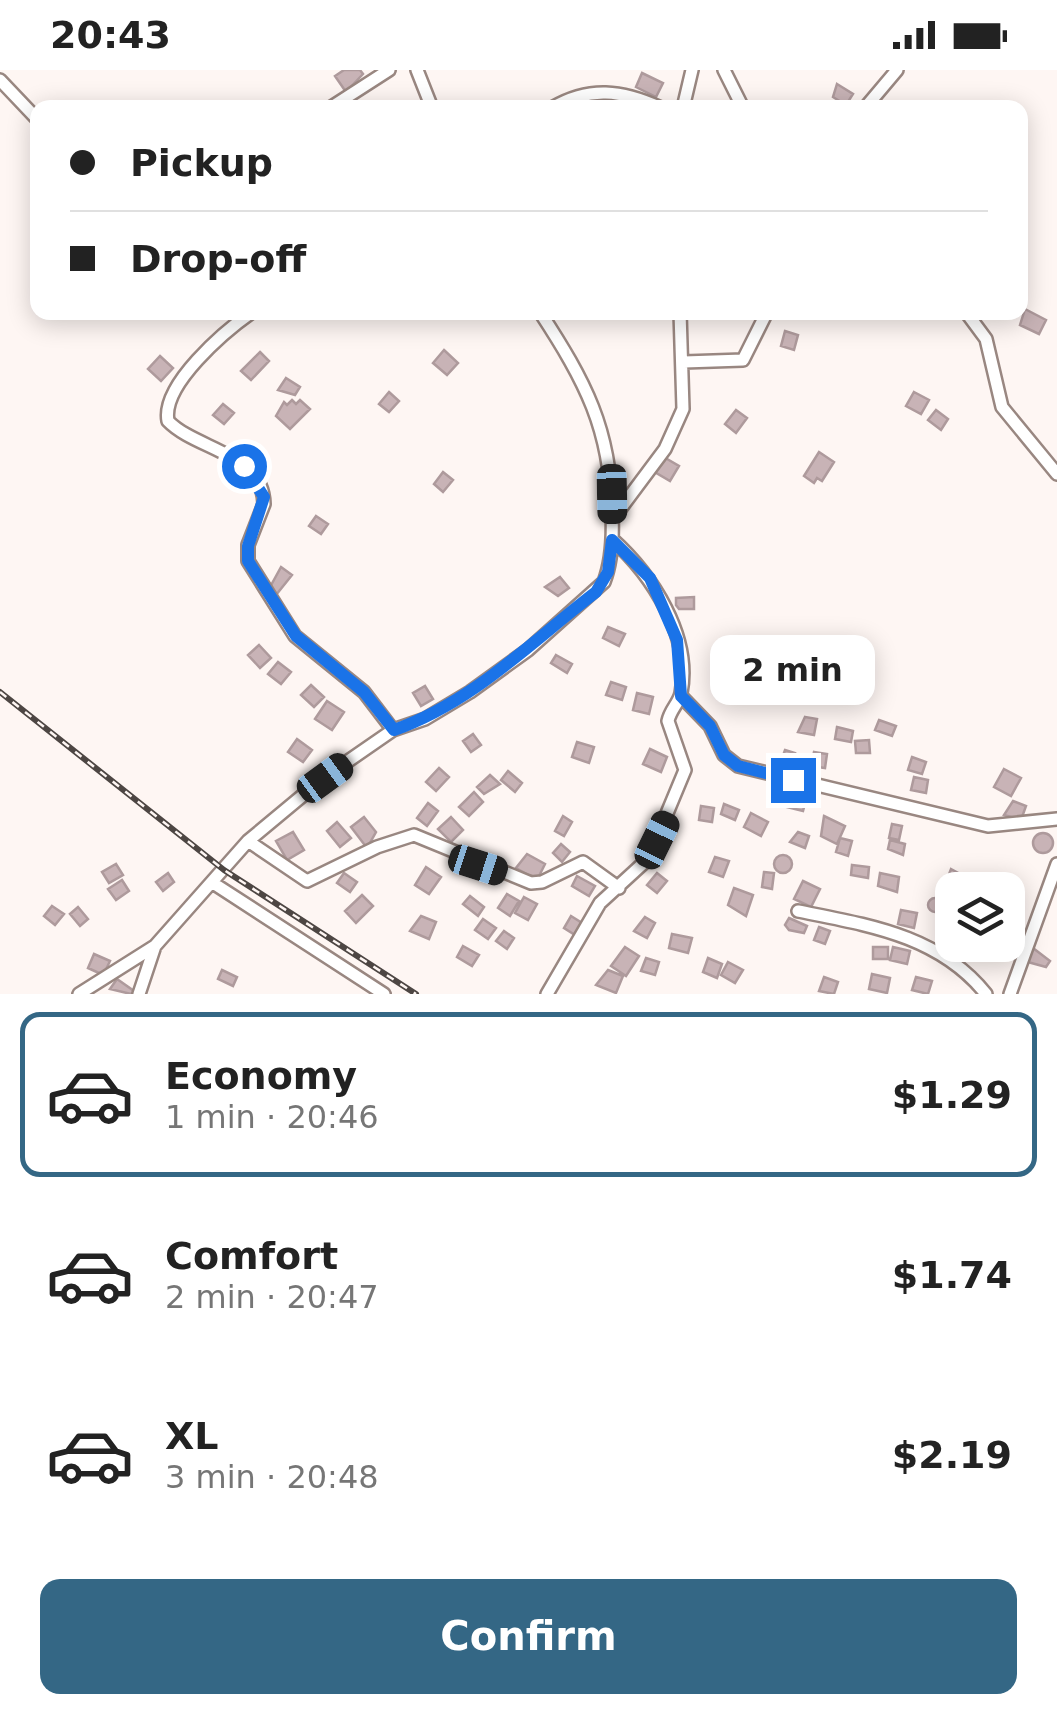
<!DOCTYPE html>
<meta charset="utf-8">
<style>
body{margin:0;font-family:"DejaVu Sans",sans-serif;background:#f2f2f2;color:#222;height:100vh;display:flex;flex-direction:column;font-size:38px;white-space:nowrap}
*{box-sizing:border-box;margin:0}
p{font-size:32px;color:#767676}
.icon{flex:none;width:55px;height:55px;fill:none;stroke:currentColor;stroke-width:2;stroke-linecap:round;stroke-linejoin:round}
.map{position:relative;height:924px;overflow:hidden}
.details{display:flex;flex-direction:column;background:#fff;flex:1}
.details>*{flex:none}
.banner{position:absolute;left:30px;top:30px;width:998px;height:220px;border-radius:20px;box-shadow:0 5px 25px #0003;display:grid;align-content:center;height:220px;padding:0 40px;background:#fff}
.buttons{position:absolute;left:935px;top:802px;display:grid;gap:20px}
.buttons a{display:grid;place-items:center;width:90px;height:90px;border-radius:20px;background:#fff;box-shadow:0 5px 25px #0003;font-size:50px}
.end{position:absolute;width:45px;height:45px;margin:-22px;border:12px solid #1a73e8;background:#fff;box-shadow:0 0 0 5px #fff}
.from{border-radius:50%}
.bubble{position:absolute;height:70px;border-radius:20px;background:#fff;box-shadow:0 5px 25px #0003;font-size:32px;font-weight:700;line-height:70px;text-align:center}
.car{position:absolute;width:30px;height:60px;margin:-30px -15px;border-radius:12px;box-shadow:0 0 8px 2px #0007;background:linear-gradient(#222 24%,#8ab4d8 0 40%,#222 0 76%,#8ab4d8 0 86%,#222 0)}
.banner b{display:flex;align-items:center;gap:35px;height:95px;font-size:38px}
.banner b+b{border-top:2px solid #e0e0e0}
.banner i{width:25px;height:25px;background:#222}
ul{padding:18px 0 0;list-style:none}
li{display:flex;align-items:center;gap:30px;height:165px;margin:0 20px 15px;padding:0 20px;border:5px solid transparent;border-radius:20px}
li div{flex:1}
li b{display:block;font-size:38px}
li em{font-style:normal;font-weight:700}
li.on{border-color:#346785}
li>.icon{width:90px;height:90px;stroke-width:1.5}
.cta{display:flex;gap:20px;margin-top:auto;padding:20px 40px}
.cta a{flex:1;height:115px;border-radius:20px;background:#346785;color:#fff;font-size:40px;font-weight:700;line-height:115px;text-align:center}
.status{display:flex;justify-content:space-between;align-items:center;height:70px;padding:0 50px;background:#fff;direction:ltr}
.status svg{height:28px;fill:currentColor}
.map>svg:first-child{display:block}
.building{fill:#c8b3b6;stroke:#ae9a9c;stroke-width:2.5}
.lines{fill:none;stroke-linecap:round;stroke-linejoin:round}
.minor-casing{stroke:#998781;stroke-width:16}
.minor{stroke:#fff;stroke-width:11}
.rail-casing{stroke:#4d4643;stroke-width:6}
.rail{stroke:#fef6f3;stroke-width:2.5;stroke-dasharray:8;stroke-linecap:butt}
.route{stroke:#1a73e8;stroke-width:12}
</style>
<div class="status"><b>20:43</b><svg viewBox="0 0 49 12"><path d="M0 12V9h3v3zM5 12V6h3v6zM10 12V3h3v9zM15 12V0h3v12zM26 1h20v11H26zM47 4h2v5h-2z"/></svg></div>
<div class="map">
<svg width="1057" height="924" viewBox="0 0 1057 924">
<rect width="100%" height="100%" fill="#fef6f3"/>
<path class="building" d="M344 0H360L363 4 346 22 335 6Z
M642 3 663 13 656 27 636 17Z
M837 14 853 24 846 35 833 27Z
M1025 239 1046 250 1039 264 1020 255Z
M785 261 798 265 794 280 781 276Z
M444 280 458 293 447 305 433 293Z
M260 282 269 291 251 310 241 301Z
M160 286 173 298 161 311 148 299Z
M286 308 300 317 295 325 278 320Z
M389 322 399 331 389 342 379 334Z
M914 322 929 330 921 344 906 336Z
M292 330 296 334 300 330 310 339 290 359 276 346 284 332 287 335Z
M223 334 234 343 224 354 213 345Z
M736 340 747 348 736 363 725 354Z
M936 340 948 349 941 360 928 350Z
M819 382 834 392 822 411 817 408 814 413 804 406Z
M662 386 679 396 670 411 653 401Z
M443 402 453 410 443 422 434 414Z
M316 446 328 454 321 464 309 456Z
M281 497 292 505 276 525 269 519Z
M560 507 569 518 558 526 545 517Z
M694 527V539H679L676 535V528Z
M608 557 625 564 619 576 603 568Z
M259 575 271 588 260 598 248 585Z
M556 585 572 594 567 603 551 593Z
M278 592 291 602 281 614 268 604Z
M611 612 626 617 622 630 606 625Z
M311 615 324 627 314 637 301 625Z
M425 616 433 629 421 636 413 623Z
M637 623 653 627 649 644 633 640Z
M327 631 344 642 332 660 315 649Z
M805 647 817 649 814 665 798 662Z
M879 650 896 656 892 666 875 660Z
M837 657 853 661 851 672 835 669Z
M473 664 481 675 471 682 463 671Z
M297 669 312 680 303 692 288 682Z
M869 670 870 683H856L855 671Z
M577 672 594 677 589 693 572 687Z
M650 679 667 687 661 702 643 694Z
M785 680 795 683 791 697 780 694Z
M814 682 827 684 825 698 811 696Z
M912 687 926 692 922 704 908 700Z
M439 698 449 707 436 721 426 712Z
M1004 699 1021 708 1011 726 994 717Z
M508 701 522 713 515 722 501 710Z
M490 705 500 714 484 724 477 717Z
M914 707 928 710 926 723 911 720Z
M787 721 807 726 803 741 783 736Z
M474 722 483 732 469 746 459 737Z
M1013 731 1026 736 1021 750 1004 745Z
M428 733 438 741 427 756 417 748Z
M724 734 739 740 735 750 721 744Z
M701 736 714 738 712 752 699 750Z
M751 743 768 752 761 766 744 757Z
M563 746 572 752 564 766 555 761Z
M824 746 845 756 837 774 821 766Z
M364 747 376 762 367 778 351 757Z
M451 747 463 760 451 772 438 759Z
M337 752 351 768 340 777 327 761Z
M892 754 902 756 899 770 889 768Z
M293 762 304 780 287 790 276 771Z
M798 762 809 766 805 778 790 772Z
M1033 773a10 10 0 1 1 20 0a10 10 0 1 1-20 0Z
M840 768 852 771 848 786 836 782Z
M890 770 905 774 903 785 888 779Z
M561 774 570 782 562 792 553 783Z
M527 784 545 794 537 810 516 798Z
M774 794a9 9 0 1 1 18 0a9 9 0 1 1-18 0Z
M715 787 729 791 723 807 709 802Z
M116 794 123 805 109 813 102 802Z
M852 795 869 797 868 808 851 805Z
M426 797 441 807 429 824 415 815Z
M951 799 962 805 957 817 946 812Z
M764 802 774 803 772 819 762 817Z
M168 803 174 812 163 821 156 812Z
M344 803 357 812 350 822 337 813Z
M657 803 667 811 657 823 647 815Z
M880 803 899 807 897 822 878 816Z
M577 806 595 816 589 826 572 816Z
M122 810 129 821 116 830 108 819Z
M803 811 820 819 811 837 794 829Z
M734 818 753 825 746 846 728 835Z
M507 824 519 831 510 846 498 838Z
M362 825 373 836 356 853 345 841Z
M470 826 484 837 478 846 463 834Z
M524 827 537 834 528 850 515 843Z
M928 835a7 7 0 1 1 14 0a7 7 0 1 1-14 0Z
M52 836 64 844 55 855 44 846Z
M78 837 88 849 80 856 70 844Z
M901 840 917 843 914 858 898 854Z
M421 846 436 852 429 869 410 861Z
M571 846 582 853 575 865 564 858Z
M645 847 655 853 647 868 634 861Z
M789 848 807 856 804 863 789 860 785 855Z
M483 849 496 858 488 869 475 860Z
M819 857 830 861 825 874 814 870Z
M504 861 514 868 507 879 496 871Z
M672 864 692 868 688 883 669 878Z
M463 876 479 885 472 896 457 887Z
M625 877 639 886 626 906 611 896Z
M873 877H888V889H873Z
M893 877 910 881 907 894 890 890Z
M1033 878 1050 891 1046 897 1024 891Z
M94 884 110 891 101 910 99 903 88 898Z
M646 888 659 892 655 905 641 901Z
M708 888 722 894 717 908 703 902Z
M728 892 743 900 735 913 721 905Z
M222 900 237 907 233 916 218 909Z
M608 900 623 906 616 923 596 915Z
M872 904 890 908 887 923 869 919Z
M824 907 838 912 834 924 819 921Z
M916 907 932 911 928 924 912 920Z
M117 909 134 921 131 924 110 919Z"/>
<g class="lines">
<defs>
<path id="minor" d="M417 0 432 38
M724 0 743 38
M0 10 38 50
M330 38 389 0
M552 38C589 16 622 20 661 38
M683 38 692 0
M865 38 897 0
M252 242C225 261 161 315 168 351 196 380 263 383 264 434L248 475V491L295 566 364 622 393 660
M966 242 986 269 1002 337 1057 404
M684 292 743 290 767 242
M612 450 665 379 683 339 680 242
M681 626 710 656 724 685 738 696 988 756 1057 749
M248 771 307 811 377 777 414 765 531 813 542 812 583 792 619 818
M213 813 384 924
M798 841C867 855 939 865 986 924
M79 924 155 876 248 771 325 707 393 660 425 649 470 622 528 580 604 512C612 491 613 466 612 443 611 359 585 311 540 242
M139 924 155 876
M547 924 600 833 648 789 685 700 668 651C670 640 679 633 681 623 692 566 652 505 612 469
M1010 924 1057 794"/>
</defs>
<use href="#minor" class="minor-casing"/>
<use href="#minor" class="minor"/>
<defs>
<path id="rail" d="M0 622 224 800 416 924"/>
</defs>
<use href="#rail" class="rail-casing"/>
<use href="#rail" class="rail"/>
</g>
<g class="lines">
<path class="route" d="M244 396 264 427 248 476V491L296 566 364 622 394 660C473 632 531 572 596 522L608 502 612 470 650 508 677 570 681 626 710 656 724 685 738 696 793 710"/>
</g>
</svg>
<div class="buttons">
<a><svg class="icon" aria-label="layers" viewBox="0 0 24 24"><path d="M12 4l9 5-9 5-9-5zM3 14l9 5 9-5"/></svg></a>
</div>
<i class="end from" style="left:244px;top:396px"></i>
<i class="end" style="left:793px;top:710px"></i>
<div class="bubble" style="left:710px;top:565px;width:165px">2 min</div>
<i class="car" style="left:612px;top:424px;rotate:179deg"></i>
<i class="car" style="left:325px;top:708px;rotate:54deg"></i>
<i class="car" style="left:657px;top:770px;rotate:26deg"></i>
<i class="car" style="left:478px;top:795px;rotate:108deg"></i>
<div class="banner">
<b><i class="from"></i>Pickup</b>
<b><i></i>Drop-off</b>
</div>
</div>
<section class="details">
<ul>
<li class="on"><svg class="icon" aria-label="car" viewBox="0 0 24 24"><path d="M5 17H2v-5l4-1 3-4h7l3 4 3 1v5h-3M9 17h6M6 11h13"/><circle cx="7" cy="17" r="2"/><circle cx="17" cy="17" r="2"/></svg><div><b>Economy</b><p>1 min · 20:46</p></div><em>$1.29</em></li>
<li><svg class="icon" aria-label="car" viewBox="0 0 24 24"><path d="M5 17H2v-5l4-1 3-4h7l3 4 3 1v5h-3M9 17h6M6 11h13"/><circle cx="7" cy="17" r="2"/><circle cx="17" cy="17" r="2"/></svg><div><b>Comfort</b><p>2 min · 20:47</p></div><em>$1.74</em></li>
<li><svg class="icon" aria-label="car" viewBox="0 0 24 24"><path d="M5 17H2v-5l4-1 3-4h7l3 4 3 1v5h-3M9 17h6M6 11h13"/><circle cx="7" cy="17" r="2"/><circle cx="17" cy="17" r="2"/></svg><div><b>XL</b><p>3 min · 20:48</p></div><em>$2.19</em></li>
</ul>
<div class="cta"><a>Confirm</a></div>
</section>
